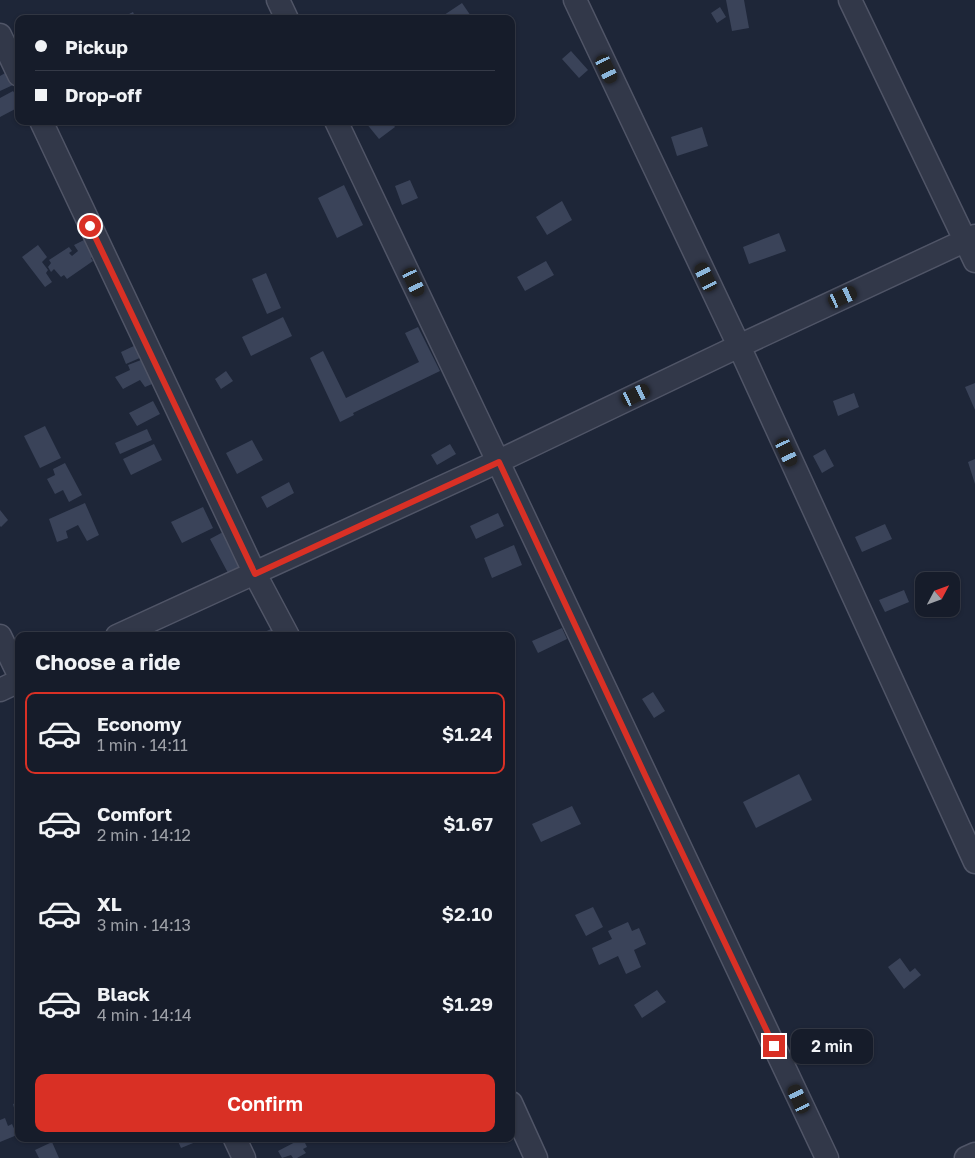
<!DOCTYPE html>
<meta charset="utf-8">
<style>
body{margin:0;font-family:"Golos Text",sans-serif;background:#232936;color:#f1f3f6;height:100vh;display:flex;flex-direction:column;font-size:19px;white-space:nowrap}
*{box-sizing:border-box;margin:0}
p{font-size:16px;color:#9ea1a8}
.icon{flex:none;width:28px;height:28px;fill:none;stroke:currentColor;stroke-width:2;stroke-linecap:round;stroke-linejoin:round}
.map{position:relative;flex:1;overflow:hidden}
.details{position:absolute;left:15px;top:632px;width:500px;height:510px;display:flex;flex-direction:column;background:#161c2a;border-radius:10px;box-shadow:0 1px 4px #0004,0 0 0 1px #353a47}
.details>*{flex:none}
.guide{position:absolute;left:15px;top:15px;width:500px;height:110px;border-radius:10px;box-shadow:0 1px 4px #0004,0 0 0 1px #353a47;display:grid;align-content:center;height:110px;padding:0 20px;background:#161c2a}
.needle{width:32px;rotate:49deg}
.tools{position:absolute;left:915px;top:572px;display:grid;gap:10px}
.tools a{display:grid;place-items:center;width:45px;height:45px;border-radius:10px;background:#161c2a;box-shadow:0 1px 4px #0004,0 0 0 1px #353a47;font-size:25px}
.end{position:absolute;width:22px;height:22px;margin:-11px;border:6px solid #d93025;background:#fff;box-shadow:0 0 0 2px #fff}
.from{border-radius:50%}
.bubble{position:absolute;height:35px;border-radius:10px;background:#161c2a;box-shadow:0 1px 4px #0004,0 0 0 1px #353a47;font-size:16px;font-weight:600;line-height:35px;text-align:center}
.car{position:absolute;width:15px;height:30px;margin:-15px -8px;border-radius:6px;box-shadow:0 0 4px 1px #0007;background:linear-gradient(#222 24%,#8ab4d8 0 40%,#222 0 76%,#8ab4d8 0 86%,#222 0)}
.guide b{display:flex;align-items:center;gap:18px;height:48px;font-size:19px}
.guide b+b{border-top:1px solid #353a47}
.guide i{width:12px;height:12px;background:#f1f3f6}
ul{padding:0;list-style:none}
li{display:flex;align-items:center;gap:15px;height:82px;margin:0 10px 8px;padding:0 10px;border:2px solid transparent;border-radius:10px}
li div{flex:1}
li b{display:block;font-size:19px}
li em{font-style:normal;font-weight:600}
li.on{border-color:#d93025}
li>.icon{width:45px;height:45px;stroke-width:1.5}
h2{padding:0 20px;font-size:22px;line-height:60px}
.action{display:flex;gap:10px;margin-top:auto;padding:10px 20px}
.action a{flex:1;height:58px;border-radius:10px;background:#d93025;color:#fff;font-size:20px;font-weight:600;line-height:58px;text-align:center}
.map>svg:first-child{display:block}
.building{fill:#3a4359}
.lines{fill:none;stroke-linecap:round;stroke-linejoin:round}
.street-casing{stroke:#505567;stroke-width:25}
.street{stroke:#323849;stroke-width:22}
.route{stroke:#d93025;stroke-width:6}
</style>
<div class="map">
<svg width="975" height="1158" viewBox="0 0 975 1158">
<rect width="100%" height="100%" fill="#1e2638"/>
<path class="building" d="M726 0H744L749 28 732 31Z
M462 3 473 19H443L441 17Z
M720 7 726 17 717 23 711 13Z
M133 12 136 19H119Z
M571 51 588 70 579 78 562 59Z
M7 72 13 85 0 91V76Z
M13 91 18 98 15 100 19 107 0 117V98Z
M368 121H391L395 127 379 139 366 123Z
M702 127 708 146 677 156 671 137Z
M410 180 418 198 402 205 395 186Z
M344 185 363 225 337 238 318 198Z
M562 201 572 220 547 235 536 217Z
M779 233 786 251 749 264 743 247Z
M86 239 96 254 91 258 93 261 67 279 64 275 61 277 54 269 51 272 48 267 51 263 49 260 69 247 72 251 69 253 72 256 78 251 74 245Z
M38 245 47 257 42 262 48 270 46 273 52 282 45 287 22 257Z
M546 261 554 275 525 291 517 277Z
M266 273 281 308 267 314 252 279Z
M283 317 292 336 251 356 242 337Z
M418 327 440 371 353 413 354 415 340 422 310 358 323 351 346 398 419 362 405 333Z
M136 345 142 357 126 364 121 352Z
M141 360 152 384 145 387 140 380 123 389 115 377 130 370 128 365Z
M226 371 233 381 221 389 215 379Z
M975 383V410L965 387Z
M854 393 859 407 838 416 833 401Z
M153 401 160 414 137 426 129 413Z
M45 426 61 458 40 468 24 436Z
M147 429 152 440 120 454 115 443Z
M252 440 263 460 237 474 226 453Z
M154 444 162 460 131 475 123 459Z
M450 444 456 454 437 465 431 455Z
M825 449 834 466 822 473 813 456Z
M975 459V484L968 462Z
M65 463 82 495 69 502 63 490 55 494 47 479 55 475 53 469Z
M289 482 294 493 267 508 261 497Z
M85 503 99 535 87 541 78 525 66 531 68 538 57 542 49 519Z
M203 507 213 528 182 543 171 522Z
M0 510 8 520 1 527 0 526Z
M498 513 504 526 476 539 470 526Z
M885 524 892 539 862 552 855 537Z
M223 532 241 566 228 573 210 539Z
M514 545 522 565 492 578 484 558Z
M904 590 909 602 885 612 879 600Z
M562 628 567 639 538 653 532 641Z
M271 629 274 636H256Z
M653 692 665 711 654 718 642 699Z
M799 774 812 800 756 828 743 802Z
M572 806 581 824 541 842 532 824Z
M593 907 603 927 586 936 575 915Z
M628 922 632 931 639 928 646 944 634 950 641 967 626 974 618 956 599 965 592 948 612 939 608 931Z
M900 958 910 972 915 968 921 975 904 989 888 967Z
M657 990 666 1002 642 1018 634 1005Z
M19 1102V1123H18L13 1104Z
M5 1118 8 1126 12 1124 17 1135 0 1142V1120Z
M177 1139H203L181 1148Z
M301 1139H303L307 1147 303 1149 306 1153 297 1158H293L291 1155 282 1158 278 1151Z
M52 1142 59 1158H39L35 1150Z"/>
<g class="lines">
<defs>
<path id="street" d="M278 0 287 19
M575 0 739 346 975 862
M850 0 975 261
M0 35 19 75
M41 121 255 574 288 636
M336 121C501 466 663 812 827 1158
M0 636 19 675
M117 636 499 461 739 346 975 236
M0 690 19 681
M511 1103 536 1158
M235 1139 244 1158
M966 1158 975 1154"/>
</defs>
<use href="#street" class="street-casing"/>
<use href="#street" class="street"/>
</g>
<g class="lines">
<path class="route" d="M90 226 255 574 499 462 646 777 774 1046"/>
</g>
</svg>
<div class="tools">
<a><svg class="needle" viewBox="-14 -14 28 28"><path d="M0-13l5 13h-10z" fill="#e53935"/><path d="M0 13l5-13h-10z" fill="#9ea1a8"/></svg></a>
</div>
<i class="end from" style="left:90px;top:226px"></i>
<i class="end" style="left:774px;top:1046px"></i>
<div class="bubble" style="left:791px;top:1029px;width:82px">2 min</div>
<i class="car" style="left:607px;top:69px;rotate:155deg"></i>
<i class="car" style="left:706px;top:277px;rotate:334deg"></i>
<i class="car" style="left:414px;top:282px;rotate:155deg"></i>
<i class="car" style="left:843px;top:297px;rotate:65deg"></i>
<i class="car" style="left:636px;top:395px;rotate:64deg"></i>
<i class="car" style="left:787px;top:452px;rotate:155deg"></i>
<i class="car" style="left:799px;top:1099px;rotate:335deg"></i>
<div class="guide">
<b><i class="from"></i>Pickup</b>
<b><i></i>Drop-off</b>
</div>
<section class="details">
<h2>Choose a ride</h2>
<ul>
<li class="on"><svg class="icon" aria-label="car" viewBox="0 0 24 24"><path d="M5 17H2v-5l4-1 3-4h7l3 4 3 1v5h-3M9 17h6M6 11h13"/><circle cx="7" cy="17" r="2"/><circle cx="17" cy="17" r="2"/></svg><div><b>Economy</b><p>1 min · 14:11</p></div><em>$1.24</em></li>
<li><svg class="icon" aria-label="car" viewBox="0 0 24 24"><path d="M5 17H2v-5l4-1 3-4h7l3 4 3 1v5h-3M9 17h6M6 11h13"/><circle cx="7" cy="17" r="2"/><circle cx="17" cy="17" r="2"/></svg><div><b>Comfort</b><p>2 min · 14:12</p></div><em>$1.67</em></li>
<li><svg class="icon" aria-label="car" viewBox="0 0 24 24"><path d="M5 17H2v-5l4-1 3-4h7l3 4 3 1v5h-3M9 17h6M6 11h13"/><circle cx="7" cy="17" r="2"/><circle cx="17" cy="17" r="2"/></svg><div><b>XL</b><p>3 min · 14:13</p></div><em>$2.10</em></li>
<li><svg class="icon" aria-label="car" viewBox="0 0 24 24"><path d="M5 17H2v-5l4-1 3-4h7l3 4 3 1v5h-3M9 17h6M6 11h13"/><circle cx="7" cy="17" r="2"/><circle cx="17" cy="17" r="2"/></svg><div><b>Black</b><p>4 min · 14:14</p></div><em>$1.29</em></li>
</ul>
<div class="action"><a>Confirm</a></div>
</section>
</div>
